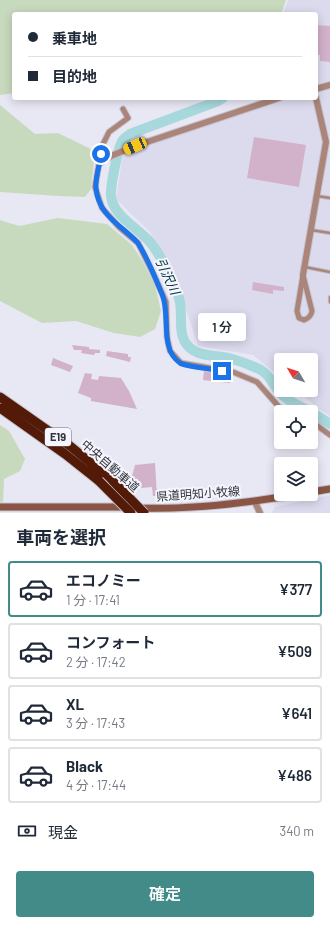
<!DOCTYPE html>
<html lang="ja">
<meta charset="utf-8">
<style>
body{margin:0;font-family:Barlow,"Noto Sans JP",sans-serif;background:#f6f6f7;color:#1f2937;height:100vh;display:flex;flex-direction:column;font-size:15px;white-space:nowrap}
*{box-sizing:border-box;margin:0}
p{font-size:13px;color:#747a83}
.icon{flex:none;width:22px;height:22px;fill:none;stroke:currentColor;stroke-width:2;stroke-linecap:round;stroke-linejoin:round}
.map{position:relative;height:513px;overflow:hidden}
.drawer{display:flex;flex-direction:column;background:#fff;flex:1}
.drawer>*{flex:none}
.guide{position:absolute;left:12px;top:12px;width:306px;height:88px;border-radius:4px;box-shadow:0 2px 10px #0003;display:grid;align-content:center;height:88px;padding:0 16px;background:#fff}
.needle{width:26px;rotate:309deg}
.controls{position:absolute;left:274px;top:353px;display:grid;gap:8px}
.controls a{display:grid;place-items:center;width:44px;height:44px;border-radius:4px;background:#fff;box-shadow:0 2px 10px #0003;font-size:20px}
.end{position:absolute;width:18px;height:18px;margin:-9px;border:5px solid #1a73e8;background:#fff;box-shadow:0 0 0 2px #fff}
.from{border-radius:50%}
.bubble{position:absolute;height:28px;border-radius:4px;background:#fff;box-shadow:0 2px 10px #0003;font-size:13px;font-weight:600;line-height:28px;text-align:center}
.car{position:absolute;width:12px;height:24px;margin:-12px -6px;border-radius:5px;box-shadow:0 0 3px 1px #0007;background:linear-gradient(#f5c518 24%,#345 0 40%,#f5c518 0 76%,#345 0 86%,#f5c518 0)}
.guide b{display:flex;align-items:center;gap:14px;height:38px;font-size:15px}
.guide b+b{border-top:1px solid #e0e1e3}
.guide i{width:10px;height:10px;background:#1f2937}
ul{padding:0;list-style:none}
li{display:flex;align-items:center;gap:12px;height:56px;margin:0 8px 6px;padding:0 8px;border:2px solid #e0e1e3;border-radius:4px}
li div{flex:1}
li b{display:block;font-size:15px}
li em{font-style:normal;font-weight:600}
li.selected{border-color:#438b89}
li>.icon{width:36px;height:36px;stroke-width:1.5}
h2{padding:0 16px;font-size:18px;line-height:48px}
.pay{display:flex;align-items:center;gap:10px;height:44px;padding:0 16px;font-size:15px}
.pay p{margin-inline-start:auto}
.button{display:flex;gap:8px;margin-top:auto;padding:8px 16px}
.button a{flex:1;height:46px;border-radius:4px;background:#438b89;color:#fff;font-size:16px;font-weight:600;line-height:46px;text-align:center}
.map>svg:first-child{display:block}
.built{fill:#dcdbee}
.green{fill:#c8dabd}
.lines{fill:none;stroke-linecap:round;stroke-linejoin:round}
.river{stroke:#a7d8db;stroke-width:10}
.building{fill:#d2b1ca}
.service-casing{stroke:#c4c3cf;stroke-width:4.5}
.minor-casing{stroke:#c4c3cf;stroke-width:7}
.tertiary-casing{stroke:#c4c3cf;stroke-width:8}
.secondary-casing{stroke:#c4c3cf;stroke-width:9}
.motorway-casing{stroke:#c4c3cf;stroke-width:11}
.service{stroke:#ab8579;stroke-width:2.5}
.minor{stroke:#ab8579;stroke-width:5}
.tertiary{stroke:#ab8579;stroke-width:6}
.secondary{stroke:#8a5545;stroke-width:7}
.motorway{stroke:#521a07;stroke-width:9}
.motorway-bridge-casing{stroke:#c4c3cf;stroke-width:11;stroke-linecap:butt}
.motorway-bridge{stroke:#521a07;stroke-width:9}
.route{stroke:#1a73e8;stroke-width:5}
.labels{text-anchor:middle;stroke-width:4;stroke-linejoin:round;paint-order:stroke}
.shield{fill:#f5f5ff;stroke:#6e6e74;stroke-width:1}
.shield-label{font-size:11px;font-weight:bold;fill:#343439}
.street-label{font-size:12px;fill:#343439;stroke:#f5f5ff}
.water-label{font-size:13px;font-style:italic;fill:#033437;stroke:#f5f5ff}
</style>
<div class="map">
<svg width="330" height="513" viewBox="0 0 330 513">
<rect width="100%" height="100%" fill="#e8e7f4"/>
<path class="built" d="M288 0H330V416L318 408 296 390H311V360H281V378L253 355 198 346 182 297 150 232 116 199 123 153 253 110 257 98H316V14H283Z
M330 495V513H271L275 507Z"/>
<path class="green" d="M0 0H286L281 14H14V93L0 95Z
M0 105 35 134 58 133 95 151 91 189 85 197 59 196 0 192Z
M58 218 107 224 132 245 143 262 155 285 161 311 155 329 140 337 114 333 76 321 42 323 0 301V220L19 226Z
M0 425 9 431 25 459 20 471 4 479 3 502H0Z"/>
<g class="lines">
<path class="river" d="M223 98 218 101 130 134C128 136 124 138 123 140 118 146 110 188 111 196 113 216 138 228 150 242 160 254 175 283 179 298 184 314 176 335 189 347 199 357 216 355 229 358 240 361 251 365 261 370 270 375 273 385 280 393 288 402 300 406 311 412
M311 412 330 424"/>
</g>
<path class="building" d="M316 25 330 26V62L320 61V55H316Z
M254 137 306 145 299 187 247 178Z
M253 282 284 287V291L273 290V294L252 290Z
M72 345 89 347V349L100 350V353H95L94 355 81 353 82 350H74Z
M107 351 128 354V357H131L130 362 106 356Z
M53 358 73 366 70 372 51 365Z
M204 371 231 376 230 383 203 380Z
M85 373 92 374 91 379 98 380 99 376 121 378 129 391 137 409 91 401V398L78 393Z
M155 463 157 496H153L152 487 130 489V484L135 465Z"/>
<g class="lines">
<defs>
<path id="service" d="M317 196 330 198
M311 230 330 233
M305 267 330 272
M330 297V302"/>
<path id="minor" d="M123 109 128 118 109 132 102 146 95 187 102 208 119 227 138 243 153 273 166 302 167 337 170 351 181 363 233 372 257 382 279 407 292 412
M303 275 312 311C311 316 309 318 304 320L299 318 297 311Z
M311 421 330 435"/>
<path id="tertiary" d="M316 89 330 85
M100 163 111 156 135 146 279 98
M303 275 326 142 316 98
M255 502 260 513"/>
<path id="secondary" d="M311 492 330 489
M0 507H127
M137 508C192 510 247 503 300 494"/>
<path id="motorway" d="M0 397 70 446 113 481
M0 408 65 454 99 481"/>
</defs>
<use href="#service" class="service-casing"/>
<use href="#minor" class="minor-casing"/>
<use href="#tertiary" class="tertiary-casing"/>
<use href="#secondary" class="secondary-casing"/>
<use href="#motorway" class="motorway-casing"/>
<use href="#service" class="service"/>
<use href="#minor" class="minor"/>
<use href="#tertiary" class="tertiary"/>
<use href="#secondary" class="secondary"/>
<use href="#motorway" class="motorway"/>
<defs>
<path id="motorway-bridge" d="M99 481 131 513
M113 481 144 513"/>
</defs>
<use href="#motorway-bridge" class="motorway-bridge-casing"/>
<use href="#motorway-bridge" class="motorway-bridge"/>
</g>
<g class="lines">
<path class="route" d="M101 154C100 164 95 179 96 188 98 215 121 225 137 242 145 252 157 282 162 294 171 315 159 349 180 363 187 367 214 369 222 371"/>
</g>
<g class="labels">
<rect class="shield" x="45" y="428" width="26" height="18" rx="3"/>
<g class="shield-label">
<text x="58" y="441">E19</text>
</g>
<g class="street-label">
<text transform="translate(110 466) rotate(41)" y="4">中央自動車道</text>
<text transform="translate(198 494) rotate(-4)" y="4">県道明知小牧線</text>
</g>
<g class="water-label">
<text transform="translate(168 276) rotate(65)" y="5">引沢川</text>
</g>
</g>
</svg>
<div class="controls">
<a><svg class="needle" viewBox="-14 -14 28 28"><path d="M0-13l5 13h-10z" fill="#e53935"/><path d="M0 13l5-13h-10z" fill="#747a83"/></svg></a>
<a><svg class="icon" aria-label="locate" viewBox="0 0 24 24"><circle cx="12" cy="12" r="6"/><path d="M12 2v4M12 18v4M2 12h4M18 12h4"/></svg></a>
<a><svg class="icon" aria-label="layers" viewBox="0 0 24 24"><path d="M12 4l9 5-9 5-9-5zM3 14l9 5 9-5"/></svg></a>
</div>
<i class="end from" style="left:101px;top:154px"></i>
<i class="end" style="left:222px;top:371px"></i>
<div class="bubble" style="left:198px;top:313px;width:48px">1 分</div>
<i class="car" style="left:135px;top:146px;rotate:247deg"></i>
<div class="guide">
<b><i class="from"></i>乗車地</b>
<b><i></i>目的地</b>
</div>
</div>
<section class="drawer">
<h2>車両を選択</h2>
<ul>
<li class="selected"><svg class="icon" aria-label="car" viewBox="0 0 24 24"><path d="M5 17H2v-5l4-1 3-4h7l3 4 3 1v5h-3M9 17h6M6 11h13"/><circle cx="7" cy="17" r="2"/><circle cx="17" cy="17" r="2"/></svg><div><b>エコノミー</b><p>1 分 · 17:41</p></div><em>¥377</em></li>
<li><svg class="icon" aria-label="car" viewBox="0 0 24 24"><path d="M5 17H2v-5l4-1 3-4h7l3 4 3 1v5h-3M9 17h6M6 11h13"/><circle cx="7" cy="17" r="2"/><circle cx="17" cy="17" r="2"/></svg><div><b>コンフォート</b><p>2 分 · 17:42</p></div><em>¥509</em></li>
<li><svg class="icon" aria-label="car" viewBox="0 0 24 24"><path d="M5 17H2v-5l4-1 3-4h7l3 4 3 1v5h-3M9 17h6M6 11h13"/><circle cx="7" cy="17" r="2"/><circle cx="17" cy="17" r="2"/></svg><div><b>XL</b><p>3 分 · 17:43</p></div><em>¥641</em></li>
<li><svg class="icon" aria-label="car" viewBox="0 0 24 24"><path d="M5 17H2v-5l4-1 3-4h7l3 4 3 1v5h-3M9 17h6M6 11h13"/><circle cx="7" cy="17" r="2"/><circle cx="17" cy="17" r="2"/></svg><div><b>Black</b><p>4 分 · 17:44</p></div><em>¥486</em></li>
</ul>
<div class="pay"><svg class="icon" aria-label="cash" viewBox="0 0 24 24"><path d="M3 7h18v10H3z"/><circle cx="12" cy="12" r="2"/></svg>現金<p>340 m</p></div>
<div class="button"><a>確定</a></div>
</section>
